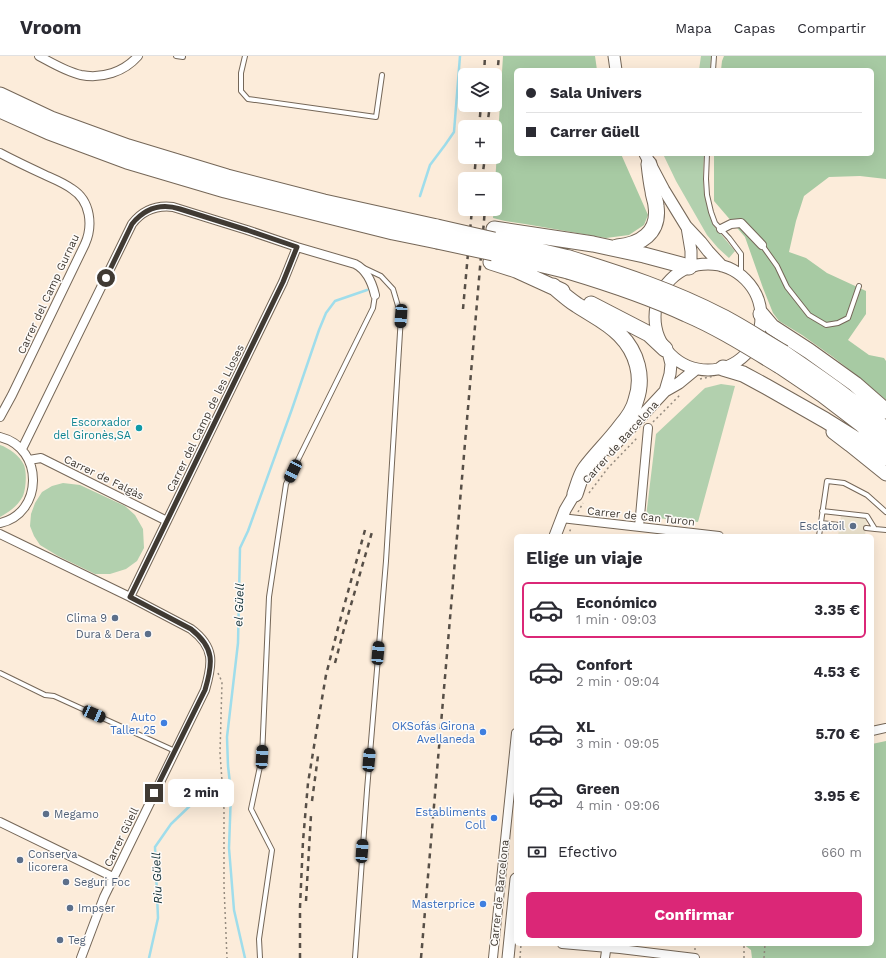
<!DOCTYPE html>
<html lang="es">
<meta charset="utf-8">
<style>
body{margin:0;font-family:"Work Sans",sans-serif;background:#f2f2f3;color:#2b2b33;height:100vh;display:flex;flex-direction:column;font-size:15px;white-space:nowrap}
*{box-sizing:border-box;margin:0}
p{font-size:13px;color:#7c7c81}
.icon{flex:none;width:22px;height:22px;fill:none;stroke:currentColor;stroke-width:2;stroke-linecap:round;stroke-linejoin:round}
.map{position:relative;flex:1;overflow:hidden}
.side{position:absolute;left:514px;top:478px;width:360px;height:412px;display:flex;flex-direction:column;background:#fff;border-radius:6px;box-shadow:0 4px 16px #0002}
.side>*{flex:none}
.hud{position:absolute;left:514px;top:12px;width:360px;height:88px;border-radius:6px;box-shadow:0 4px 16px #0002;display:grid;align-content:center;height:88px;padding:0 12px;background:#fff}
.controls{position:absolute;left:458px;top:12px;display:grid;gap:8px}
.controls a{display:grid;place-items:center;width:44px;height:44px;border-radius:6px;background:#fff;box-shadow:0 4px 16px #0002;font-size:20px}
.end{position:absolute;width:18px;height:18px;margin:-9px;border:5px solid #403a33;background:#fff;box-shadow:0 0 0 2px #fff}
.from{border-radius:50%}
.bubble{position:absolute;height:28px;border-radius:6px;background:#fff;box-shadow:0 4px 16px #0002;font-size:13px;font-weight:700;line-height:28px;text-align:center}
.car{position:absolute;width:12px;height:24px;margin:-12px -6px;border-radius:5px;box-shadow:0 0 3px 1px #0007;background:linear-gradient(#222 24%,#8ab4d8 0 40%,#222 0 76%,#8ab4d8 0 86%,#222 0)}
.hud b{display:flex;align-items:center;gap:14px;height:38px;font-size:15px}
.hud b+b{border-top:1px solid #e1e1e2}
.hud i{width:10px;height:10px;background:#2b2b33}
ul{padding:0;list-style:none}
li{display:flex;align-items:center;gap:12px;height:56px;margin:0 8px 6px;padding:0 4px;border:2px solid transparent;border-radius:6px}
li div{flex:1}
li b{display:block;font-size:15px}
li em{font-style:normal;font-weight:700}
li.active{border-color:#db2777}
li>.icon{width:36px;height:36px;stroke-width:1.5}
h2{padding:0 12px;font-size:18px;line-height:48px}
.pay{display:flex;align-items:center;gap:10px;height:44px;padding:0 12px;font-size:15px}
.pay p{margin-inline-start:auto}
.cta{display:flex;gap:8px;margin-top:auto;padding:8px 12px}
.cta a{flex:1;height:46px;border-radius:6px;background:#db2777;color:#fff;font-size:16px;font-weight:700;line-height:46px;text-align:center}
header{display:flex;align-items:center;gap:24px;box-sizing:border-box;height:56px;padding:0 20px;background:#fff;border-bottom:1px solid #e1e1e2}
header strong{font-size:19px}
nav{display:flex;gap:22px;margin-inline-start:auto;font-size:14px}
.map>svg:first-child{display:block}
.commercial{fill:#eae1cc}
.green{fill:#b2d0ae}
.forest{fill:#a7caa3}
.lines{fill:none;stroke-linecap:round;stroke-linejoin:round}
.stream{stroke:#9fddeb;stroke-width:2.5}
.lane-casing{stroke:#756758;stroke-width:6}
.street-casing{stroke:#756758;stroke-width:10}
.secondary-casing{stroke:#756758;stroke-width:13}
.primary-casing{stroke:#756758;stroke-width:15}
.highway-casing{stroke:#756758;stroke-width:17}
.path{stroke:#958b7f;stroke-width:1.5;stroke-dasharray:2 3;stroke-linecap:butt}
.lane{stroke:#fff;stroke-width:4}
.street{stroke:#fff;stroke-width:8}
.secondary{stroke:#fff;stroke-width:11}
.primary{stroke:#fff;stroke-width:13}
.highway{stroke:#fff;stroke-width:15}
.rail{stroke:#574f47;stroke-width:2.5;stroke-dasharray:5 5;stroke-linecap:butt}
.highway-bridge-casing{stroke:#756758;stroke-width:17;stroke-linecap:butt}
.highway-bridge{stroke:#fff;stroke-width:15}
.route{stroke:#403a33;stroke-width:5}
.culture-dot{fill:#0f9aa8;stroke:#fefbf8;stroke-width:1.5}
.service-dot{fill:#5c6f8a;stroke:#fefbf8;stroke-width:1.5}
.shop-dot{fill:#3f7fe0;stroke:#fefbf8;stroke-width:1.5}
.labels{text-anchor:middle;stroke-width:3;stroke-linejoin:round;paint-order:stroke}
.street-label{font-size:11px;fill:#403a33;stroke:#fefbf8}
.culture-label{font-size:11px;fill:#0d838f;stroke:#fefbf8;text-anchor:end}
.service-label{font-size:11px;fill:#4e5e75;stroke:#fefbf8;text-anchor:start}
.shop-label{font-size:11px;fill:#366cbe;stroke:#fefbf8;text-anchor:end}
.water-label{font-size:12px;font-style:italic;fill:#0f2e35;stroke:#fefbf8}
</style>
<header>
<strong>Vroom</strong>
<nav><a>Mapa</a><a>Capas</a><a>Compartir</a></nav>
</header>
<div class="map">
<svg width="886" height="902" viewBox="0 0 886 902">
<rect width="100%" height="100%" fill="#fcecda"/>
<path class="commercial" d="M841 460 867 463 865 480H838Z"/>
<path class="green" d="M701 0H711L710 14H699Z
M663 98H704L703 120 704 137 710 160 714 170 735 195 729 202 718 192 707 179 676 125Z
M721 328 735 330 698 466 646 461 656 378 705 332Z
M0 389C9 392 20 400 24 409 27 417 26 432 23 440 18 450 9 456 0 461Z
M63 427 80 429 125 450 135 459 143 473 144 492 137 505 126 513 110 518H95L58 500 40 489 34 480 30 470 31 458 35 447 42 436 52 430Z"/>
<path class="forest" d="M503 0H595L597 14H516V98H621L648 159 644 169 629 179 606 182 525 168 505 165 493 162 494 153H495V128Z
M724 0H886V123L860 120 829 121 804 140 796 165 789 196 806 202 827 217 866 235V258L848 284 869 299 884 302 886 305V344L865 326 833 301 802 279 779 265 773 257 763 232 745 181 714 145V98H872V14H721L722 5Z
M886 685V902H752L751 894 743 888H872V688Z"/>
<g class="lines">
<path class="stream" d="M420 140 430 109 445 89 454 76 460 0
M149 902 158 862 155 791 171 768 195 745 231 736
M245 902 242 889 234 854 229 792 231 736 228 710 227 681 238 587 240 492 248 475 292 353 319 274 326 257 335 245 367 234"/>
<defs>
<path id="lane" d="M176 0 183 1
M245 0 241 17V35L248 43 376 61 382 19
M713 14 714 0
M707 98 706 123 707 139 711 156 715 167 729 182 741 198V219
M762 189 777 210 787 231 809 259 826 269 838 267 848 262 859 230
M822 455 867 460 875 473 886 474
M821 467 839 469
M866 472 875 473
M819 480 827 425 844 427 867 439 886 456
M0 617 45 639 54 640 175 695
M260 902 259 883 272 794 251 753 262 701 269 541 286 428 373 252 375 239
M355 902 367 734 386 505 401 260 393 233 381 220 364 212"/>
<path id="street" d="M39 0C52 7 67 16 81 19 102 23 124 16 138 0
M0 97C15 105 30 112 45 119 54 123 64 127 72 133 91 145 93 170 85 188L12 339 0 361
M721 173 731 168 741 167 762 189
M0 381C45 392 43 458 0 467
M22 393 132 168C142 155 156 149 173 151L247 174 297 191 355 208C367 214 372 226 375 239
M29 404 41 402 167 465
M561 462 719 480
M639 471 648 372
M0 478 130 541 191 573C215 591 213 607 205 634L104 841 81 902
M130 541 283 226 297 191
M872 675 886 672
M0 766 113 821
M562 888 620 893 695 902
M493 902 516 677
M605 902 607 888"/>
<path id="secondary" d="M614 0 616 14
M645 98 664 134 686 170 701 186 708 195 722 210
M687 171 691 195V210
M655 261a53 53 0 1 1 106 0a53 53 0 1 1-106 0Z
M665 335 670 318 671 308 668 296
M610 394 665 335 679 327 696 313
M555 480 565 454 578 432
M508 902 516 823"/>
<path id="primary" d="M833 376 850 389 886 418"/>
<path id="highway" d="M0 39 51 63 128 91 227 121 324 146 437 171
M0 54 49 76 127 105 225 134 393 176 437 185
M494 173 593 188 644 199 689 211
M494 184 569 202
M617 191C640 189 660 177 656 150 656 145 653 140 653 135 651 126 650 117 649 108
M498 198 568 215
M491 206 516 214 562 235
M553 230C561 237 569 244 577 249 592 259 608 266 620 279 637 296 644 321 636 344 634 353 627 363 621 370 610 385 596 398 585 413 580 420 578 430 575 438
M591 248 649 278 665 293
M761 258 772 271 809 295 855 328 886 355
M784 297C819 321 855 345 886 374
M780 310 823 339 861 368 886 391
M723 312 743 318 767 331 825 364 886 402"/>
</defs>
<use href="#lane" class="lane-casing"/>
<use href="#street" class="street-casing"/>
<use href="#secondary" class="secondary-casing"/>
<use href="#primary" class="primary-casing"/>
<use href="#highway" class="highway-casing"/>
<path class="path" d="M700 323 714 320
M653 366 680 339
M589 437 608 412 638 381
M578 456 583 447
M568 480 571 472
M218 617 222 626 220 697 224 753V830L227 902
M695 894V888
M520 902 521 888
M744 902V888
M764 902 765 888"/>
<use href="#lane" class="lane"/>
<use href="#street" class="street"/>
<use href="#secondary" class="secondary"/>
<use href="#primary" class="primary"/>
<use href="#highway" class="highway"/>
<path class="rail" d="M484 19 485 0
M495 39 499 0
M479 71 481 49
M487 71 490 49
M474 123 476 101
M482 123 485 101
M463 253 472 153
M335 607 344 573 372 476
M312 745 318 700
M306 845 311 759
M300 902V851L303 785 308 727 317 672 326 619 338 572 365 474
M421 902 485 153"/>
<defs>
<path id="highway-bridge" d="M437 171 494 184
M437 185 493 197
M569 202C621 218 673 235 721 260 743 271 763 285 784 297
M568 215C608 227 648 240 686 258 719 272 750 292 780 310"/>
</defs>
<use href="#highway-bridge" class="highway-bridge-casing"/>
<use href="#highway-bridge" class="highway-bridge"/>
</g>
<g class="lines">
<path class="route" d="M106 222 132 168C145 152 161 147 180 153L247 174 297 191 283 226 130 541 191 573C215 592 213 607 205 634L154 737"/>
</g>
<circle class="culture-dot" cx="139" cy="372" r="4"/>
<g class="service-dot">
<circle cx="853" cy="470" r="4"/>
<circle cx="115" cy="562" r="4"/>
<circle cx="148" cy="578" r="4"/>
<circle cx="46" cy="758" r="4"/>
<circle cx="20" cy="804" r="4"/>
<circle cx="66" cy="826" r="4"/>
<circle cx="70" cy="852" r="4"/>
<circle cx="60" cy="884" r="4"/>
</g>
<g class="shop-dot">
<circle cx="164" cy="667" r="4"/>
<circle cx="483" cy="676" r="4"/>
<circle cx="494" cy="762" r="4"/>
<circle cx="483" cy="848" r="4"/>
</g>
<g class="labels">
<g class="street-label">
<text transform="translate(48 238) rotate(-65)" y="4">Carrer del Camp Gurnau</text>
<text transform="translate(205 362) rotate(-64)" y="4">Carrer del Camp de les Lloses</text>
<text transform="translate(620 386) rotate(-48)" y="4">Carrer de Barcelona</text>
<text transform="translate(104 421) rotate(26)" y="4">Carrer de Falgàs</text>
<text transform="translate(641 460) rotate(6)" y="4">Carrer de Can Turon</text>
<text transform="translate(121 781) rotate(-64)" y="4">Carrer Güell</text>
<text transform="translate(499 837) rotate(-84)" y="4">Carrer de Barcelona</text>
</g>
<g class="culture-label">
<text x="131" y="370">Escorxador<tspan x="131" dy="13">del Gironès,SA</tspan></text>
</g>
<g class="service-label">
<text x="845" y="474" text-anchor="end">Esclatoil</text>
<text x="107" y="566" text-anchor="end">Clima 9</text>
<text x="140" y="582" text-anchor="end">Dura &amp; Dera</text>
<text x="54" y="762">Megamo</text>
<text x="28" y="802">Conserva<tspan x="28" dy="13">licorera</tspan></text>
<text x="74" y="830">Seguri Foc</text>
<text x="78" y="856">Impser</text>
<text x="68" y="888">Teg</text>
</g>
<g class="shop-label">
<text x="156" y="665">Auto<tspan x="156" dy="13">Taller 25</tspan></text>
<text x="475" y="674">OKSofás Girona<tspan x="475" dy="13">Avellaneda</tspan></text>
<text x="486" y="760">Establiments<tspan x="486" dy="13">Coll</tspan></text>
<text x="475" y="852">Masterprice</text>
</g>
<g class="water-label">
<text transform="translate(239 549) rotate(-88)" y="4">el Güell</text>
<text transform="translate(157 822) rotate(-92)" y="4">Riu Güell</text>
</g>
</g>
</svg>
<div class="controls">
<a><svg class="icon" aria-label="layers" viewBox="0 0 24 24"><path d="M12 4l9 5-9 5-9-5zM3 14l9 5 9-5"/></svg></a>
<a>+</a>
<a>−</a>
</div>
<i class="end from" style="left:106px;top:222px"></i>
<i class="end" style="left:154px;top:737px"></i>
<div class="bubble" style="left:168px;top:723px;width:66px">2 min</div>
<i class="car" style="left:401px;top:260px;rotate:184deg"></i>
<i class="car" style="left:293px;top:415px;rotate:206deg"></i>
<i class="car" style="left:378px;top:597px;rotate:5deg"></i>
<i class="car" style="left:94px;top:658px;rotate:114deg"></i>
<i class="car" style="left:262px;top:701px;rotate:3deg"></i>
<i class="car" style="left:369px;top:704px;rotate:5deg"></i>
<i class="car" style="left:362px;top:795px;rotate:4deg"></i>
<div class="hud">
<b><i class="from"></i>Sala Univers</b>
<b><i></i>Carrer Güell</b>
</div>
<section class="side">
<h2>Elige un viaje</h2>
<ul>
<li class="active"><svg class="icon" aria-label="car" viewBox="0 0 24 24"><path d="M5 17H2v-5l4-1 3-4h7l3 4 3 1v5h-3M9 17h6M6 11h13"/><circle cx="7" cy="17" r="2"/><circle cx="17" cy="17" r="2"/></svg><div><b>Económico</b><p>1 min · 09:03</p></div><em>3.35 €</em></li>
<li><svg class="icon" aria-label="car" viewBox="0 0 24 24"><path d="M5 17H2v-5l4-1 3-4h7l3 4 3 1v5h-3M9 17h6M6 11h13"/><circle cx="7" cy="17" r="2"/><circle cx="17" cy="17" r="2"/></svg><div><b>Confort</b><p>2 min · 09:04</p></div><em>4.53 €</em></li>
<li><svg class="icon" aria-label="car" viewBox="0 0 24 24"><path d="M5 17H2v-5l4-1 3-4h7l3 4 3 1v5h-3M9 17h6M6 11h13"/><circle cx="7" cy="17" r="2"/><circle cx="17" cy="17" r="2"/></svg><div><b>XL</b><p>3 min · 09:05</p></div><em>5.70 €</em></li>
<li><svg class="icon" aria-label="car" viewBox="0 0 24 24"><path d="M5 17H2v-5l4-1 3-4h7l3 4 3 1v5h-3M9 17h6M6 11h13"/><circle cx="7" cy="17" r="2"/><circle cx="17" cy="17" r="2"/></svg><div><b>Green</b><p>4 min · 09:06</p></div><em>3.95 €</em></li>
</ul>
<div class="pay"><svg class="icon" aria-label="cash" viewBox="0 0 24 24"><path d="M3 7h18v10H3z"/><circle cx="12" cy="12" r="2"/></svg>Efectivo<p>660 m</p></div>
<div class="cta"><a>Confirmar</a></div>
</section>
</div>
